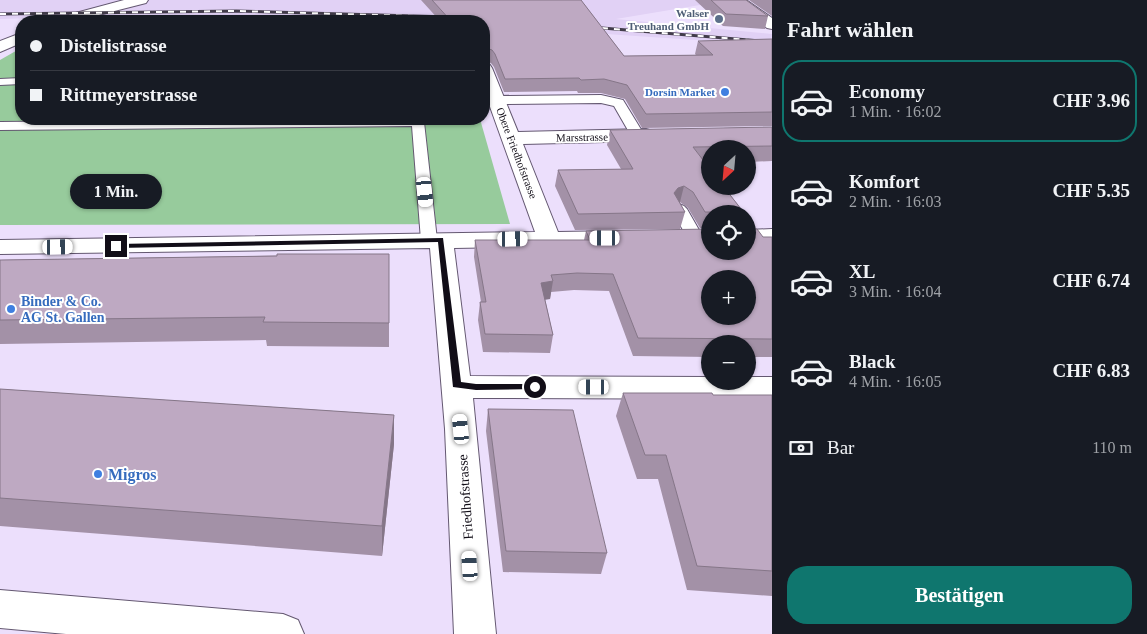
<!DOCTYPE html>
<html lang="de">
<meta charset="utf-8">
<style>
body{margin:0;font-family:Georgia,serif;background:#242831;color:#f1f3f6;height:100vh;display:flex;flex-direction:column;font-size:19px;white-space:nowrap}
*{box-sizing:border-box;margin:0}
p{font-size:16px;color:#9ea1a6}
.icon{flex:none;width:28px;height:28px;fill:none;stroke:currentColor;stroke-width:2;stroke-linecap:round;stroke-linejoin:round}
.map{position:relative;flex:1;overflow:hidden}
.drawer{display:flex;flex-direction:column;background:#171b24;width:375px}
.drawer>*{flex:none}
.guide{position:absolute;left:15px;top:15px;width:475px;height:110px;border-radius:20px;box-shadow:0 1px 4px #0004;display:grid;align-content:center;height:110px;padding:0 15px;background:#171b24}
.needle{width:32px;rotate:206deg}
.controls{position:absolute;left:701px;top:140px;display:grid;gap:10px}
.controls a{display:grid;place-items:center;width:55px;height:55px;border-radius:50%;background:#171b24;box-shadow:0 1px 4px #0004;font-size:25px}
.end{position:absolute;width:22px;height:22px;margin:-11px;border:6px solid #110d17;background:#fff;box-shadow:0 0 0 2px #fff}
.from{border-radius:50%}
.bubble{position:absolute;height:35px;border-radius:18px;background:#171b24;box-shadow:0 1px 4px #0004;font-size:16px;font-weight:600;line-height:35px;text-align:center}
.car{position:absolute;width:15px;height:30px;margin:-15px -8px;border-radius:6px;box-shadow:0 0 4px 1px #0007;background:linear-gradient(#fff 24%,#345 0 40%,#fff 0 76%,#345 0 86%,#fff 0)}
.guide b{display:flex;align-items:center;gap:18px;height:48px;font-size:19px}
.guide b+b{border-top:1px solid #363941}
.guide i{width:12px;height:12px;background:#f1f3f6}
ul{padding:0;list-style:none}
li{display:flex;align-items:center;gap:15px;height:82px;margin:0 10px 8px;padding:0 5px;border:2px solid transparent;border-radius:20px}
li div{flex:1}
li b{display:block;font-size:19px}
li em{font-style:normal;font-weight:600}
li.current{border-color:#0f766e}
li>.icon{width:45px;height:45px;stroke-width:1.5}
h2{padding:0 15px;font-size:22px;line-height:60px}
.pay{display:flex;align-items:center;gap:12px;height:55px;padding:0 15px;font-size:19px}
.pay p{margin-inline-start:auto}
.action{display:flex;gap:10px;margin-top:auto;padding:10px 15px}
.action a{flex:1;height:58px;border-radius:20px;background:#0f766e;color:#fff;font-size:20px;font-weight:600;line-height:58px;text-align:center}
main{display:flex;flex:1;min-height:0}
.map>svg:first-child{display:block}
.built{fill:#e1d1f5}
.green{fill:#97cb9c}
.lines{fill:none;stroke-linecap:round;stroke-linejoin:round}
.service-casing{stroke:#645871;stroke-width:2}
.minor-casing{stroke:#645871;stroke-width:2}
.tertiary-casing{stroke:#645871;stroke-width:2}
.secondary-casing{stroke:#645871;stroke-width:2}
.service{fill:#fff;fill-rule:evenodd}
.minor{fill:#fff;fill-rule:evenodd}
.tertiary{fill:#fff;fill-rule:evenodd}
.secondary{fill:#fff;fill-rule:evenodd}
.rail-casing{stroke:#423c4a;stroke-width:3}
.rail{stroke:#fff;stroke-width:2;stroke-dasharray:6;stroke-linecap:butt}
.wall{fill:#a391a7}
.shaded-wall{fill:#857688}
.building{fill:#bea9c2;stroke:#857688;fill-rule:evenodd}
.route{fill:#110d17}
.service-dot{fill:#5c6f8a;stroke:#fff;stroke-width:2}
.shop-dot{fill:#3f7fe0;stroke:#fff;stroke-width:2}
.labels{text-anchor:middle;stroke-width:4;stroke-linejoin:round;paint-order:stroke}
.far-service-label{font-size:11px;font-weight:bold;fill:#4e5e75;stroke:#fff;text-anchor:end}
.far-shop-label{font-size:11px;font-weight:bold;fill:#366cbe;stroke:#fff;text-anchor:end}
.far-street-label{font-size:11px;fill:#110d17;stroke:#fff}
.shop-label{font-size:14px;font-weight:bold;fill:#366cbe;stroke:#fff;text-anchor:start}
.street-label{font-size:14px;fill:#110d17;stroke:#fff}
.near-shop-label{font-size:16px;font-weight:bold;fill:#366cbe;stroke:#fff;text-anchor:start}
</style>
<main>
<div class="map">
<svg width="772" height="634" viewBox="0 0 772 634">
<rect width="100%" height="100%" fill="#ecdffc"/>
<path class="built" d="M0 0H723L724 1 616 19 772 34V45L484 26V21H411L340 17 106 16 0 19Z"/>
<path class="green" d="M21 48V119H480L510 224 0 225V60Z"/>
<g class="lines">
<defs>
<path id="service" d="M21 78V84L0 85V79Z
M601 95 623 100 645 136 643 139H633L614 106 601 103 497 104 491 100 497 96Z
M357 119H420L424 122 437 240 435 243H423L421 240 412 126 0 130V122Z
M679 204 684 206 687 209 703 237 701 240H689L687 237 671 209 674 206Z"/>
<path id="minor" d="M730 0H746L772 18V29L767 28Z
M484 63 490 65 492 68 518 132 646 129 653 131 656 135 653 139 646 141 523 144 558 232 621 231 629 233 633 238 629 243 621 245 454 248 470 376 710 377V381H748V377H772V399L473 398 496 634H454L445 429 430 248 0 254V240L535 232 484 90Z
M772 229V243L748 244V230Z"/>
<path id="tertiary" d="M124 0H148L146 3 75 21H55L57 18Z
M21 33V43L0 52V41Z"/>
<path id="secondary" d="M0 590 283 614 298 620 304 634H66L0 628Z"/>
</defs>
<use href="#service" class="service-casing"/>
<use href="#minor" class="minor-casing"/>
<use href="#tertiary" class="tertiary-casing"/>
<use href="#secondary" class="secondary-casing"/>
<use href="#service" class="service"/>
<use href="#minor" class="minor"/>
<use href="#tertiary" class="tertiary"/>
<use href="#secondary" class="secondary"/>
<defs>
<path id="rail" d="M0 14 236 11 450 17
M590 27 772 42"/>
</defs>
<use href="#rail" class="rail-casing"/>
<use href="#rail" class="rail"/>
</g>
<path class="wall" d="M421 0H581L624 56 696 55 695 54 698 41 772 39V126L642 128 625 99 601 93H578L577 91 504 92 494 67 491 63 485 61 484 21H440Z
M695 0H746L768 16 765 29 723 26Z
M749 0H772V16Z
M772 127V161L748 162V149H710V162H705L745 214H710V229L700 228 688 208 680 202 685 212 680 229 575 230 555 186 558 170 621 169 607 145 610 130Z
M753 229 763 237H772V357H748V344H710V357L633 356 609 291 574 290 551 292 550 299H545L553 335 550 353 483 352 478 320 480 302H481L474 257 475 240H584L586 231Z
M389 254V347L267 346 266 340 0 344V260Z
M0 389 394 415V444L382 556 0 526Z
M623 393 713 395H772V596L687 590 658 479H637L616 416Z
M488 409 607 553 601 574 503 572 486 431Z"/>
<path class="shaded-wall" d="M486 48 485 61 484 62V50Z
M684 186 680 202 673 204 674 193 678 188Z
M553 281 550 299 538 301 541 283Z
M394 415V444L382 556V526Z"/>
<path class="building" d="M432 0H581L624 56 713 55 698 41 772 39V112L646 114 627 85 604 79 581 80 579 78 505 79 495 54 492 50 486 48 484 50V21H451Z
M711 0H746L768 16 726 14Z
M772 127V146L693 147 710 169V186H723L745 214H717V212H705L693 192 684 186 678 188 674 193 685 212 578 214 558 170 633 169 610 130Z
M748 217 752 223 753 229H757L763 237H772V339L638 338 613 274 577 273 551 275 553 281 541 283 553 335 485 334 480 302H486L475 240H590L586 231 710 229V251H748ZM710 279H748V316H710Z
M277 254H389V323L263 322 265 317 0 320V260L277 256Z
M0 389 394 415 382 526 0 498Z
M623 393H712L713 395H772V571L697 566 666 455H645Z
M488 409 573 410 607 553 506 551Z"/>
<path class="route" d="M443 238 461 382 476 384H535L539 387 538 389 476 390 453 387 438 242 116 248 112 246 116 244Z"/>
<circle class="service-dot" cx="719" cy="19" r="5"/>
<g class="shop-dot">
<circle cx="725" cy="92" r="5"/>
<circle cx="11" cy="309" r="5"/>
<circle cx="98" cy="474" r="5"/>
</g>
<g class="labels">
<g class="far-service-label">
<text x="709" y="17">Walser<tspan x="709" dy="13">Treuhand GmbH</tspan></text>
</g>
<g class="far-shop-label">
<text x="715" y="96">Dorsin Market</text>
</g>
<g class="far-street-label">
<text transform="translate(582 137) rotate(-1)" y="4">Marsstrasse</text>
<text transform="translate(517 153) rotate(69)" y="4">Obere Friedhofstrasse</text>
</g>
<g class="shop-label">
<text x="21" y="306">Binder &amp; Co.<tspan x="21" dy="16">AG St. Gallen</tspan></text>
</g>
<g class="street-label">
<text transform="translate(465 497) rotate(-94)" y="5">Friedhofstrasse</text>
</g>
<g class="near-shop-label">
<text x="108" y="480">Migros</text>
</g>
</g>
</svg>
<div class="controls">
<a><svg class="needle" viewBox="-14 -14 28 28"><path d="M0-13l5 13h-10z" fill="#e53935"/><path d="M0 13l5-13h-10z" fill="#9ea1a6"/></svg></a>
<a><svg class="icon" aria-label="locate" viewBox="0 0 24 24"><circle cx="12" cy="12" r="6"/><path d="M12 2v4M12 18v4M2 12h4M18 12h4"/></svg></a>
<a>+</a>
<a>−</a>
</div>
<i class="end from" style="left:535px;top:387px"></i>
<i class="end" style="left:116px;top:246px"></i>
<div class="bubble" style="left:70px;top:174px;width:92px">1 Min.</div>
<i class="car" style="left:425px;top:192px;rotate:174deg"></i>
<i class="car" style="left:605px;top:238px;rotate:270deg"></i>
<i class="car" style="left:513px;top:239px;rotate:89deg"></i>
<i class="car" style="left:58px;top:247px;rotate:89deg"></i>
<i class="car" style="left:594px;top:387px;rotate:270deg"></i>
<i class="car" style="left:461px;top:429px;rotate:354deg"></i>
<i class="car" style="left:470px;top:566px;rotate:356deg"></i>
<div class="guide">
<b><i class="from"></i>Distelistrasse</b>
<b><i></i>Rittmeyerstrasse</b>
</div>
</div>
<section class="drawer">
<h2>Fahrt wählen</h2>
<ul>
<li class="current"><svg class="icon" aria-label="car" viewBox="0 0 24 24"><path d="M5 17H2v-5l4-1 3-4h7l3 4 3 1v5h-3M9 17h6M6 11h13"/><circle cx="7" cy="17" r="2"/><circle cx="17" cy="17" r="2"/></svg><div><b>Economy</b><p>1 Min. · 16:02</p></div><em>CHF 3.96</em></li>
<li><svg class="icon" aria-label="car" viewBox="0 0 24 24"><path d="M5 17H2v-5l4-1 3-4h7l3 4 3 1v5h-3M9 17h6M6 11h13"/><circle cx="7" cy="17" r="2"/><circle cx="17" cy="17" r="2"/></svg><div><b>Komfort</b><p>2 Min. · 16:03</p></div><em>CHF 5.35</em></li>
<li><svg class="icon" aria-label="car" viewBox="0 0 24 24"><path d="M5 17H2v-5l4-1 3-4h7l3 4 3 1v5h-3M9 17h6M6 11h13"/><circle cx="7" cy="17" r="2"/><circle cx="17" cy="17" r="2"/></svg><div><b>XL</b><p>3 Min. · 16:04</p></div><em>CHF 6.74</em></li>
<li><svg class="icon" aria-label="car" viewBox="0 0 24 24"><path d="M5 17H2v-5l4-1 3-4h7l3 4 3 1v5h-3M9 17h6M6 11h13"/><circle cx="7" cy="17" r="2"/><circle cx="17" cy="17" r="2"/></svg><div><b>Black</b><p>4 Min. · 16:05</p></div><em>CHF 6.83</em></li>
</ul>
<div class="pay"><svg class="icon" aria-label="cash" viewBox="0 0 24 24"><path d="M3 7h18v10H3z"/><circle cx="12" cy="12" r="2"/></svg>Bar<p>110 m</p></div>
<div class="action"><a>Bestätigen</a></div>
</section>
</main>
